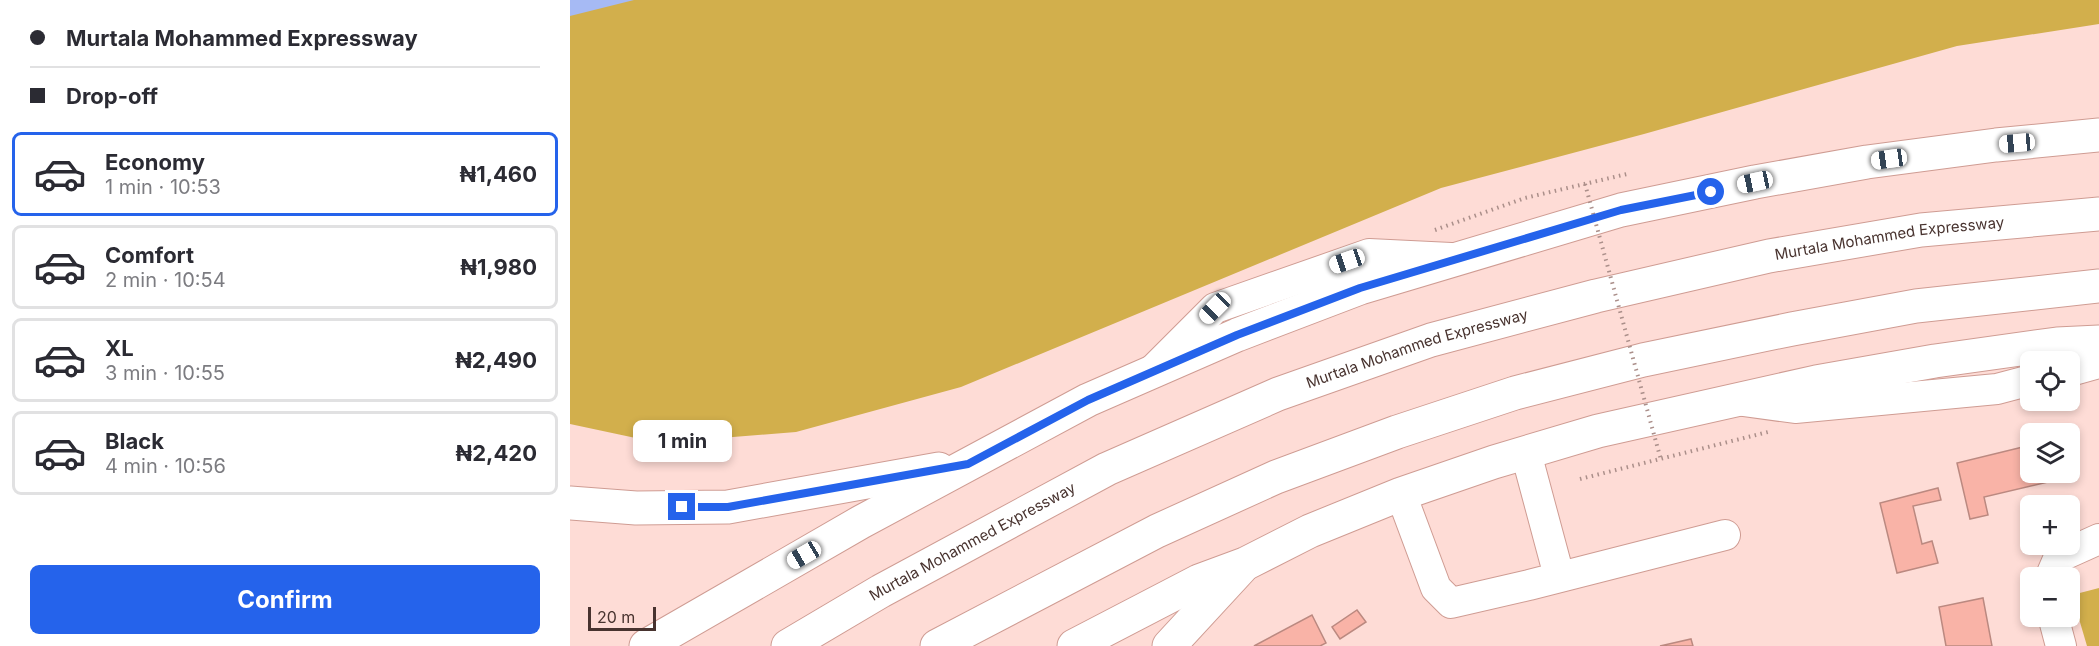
<!DOCTYPE html>
<meta charset="utf-8">
<style>
body{margin:0;font-family:Inter,sans-serif;background:#f7f7f7;color:#2b2b33;height:100vh;display:flex;flex-direction:column;font-size:22px;white-space:nowrap}
*{box-sizing:border-box;margin:0}
p{font-size:20px;color:#7c7c81}
.icon{flex:none;width:33px;height:33px;fill:none;stroke:currentColor;stroke-width:2;stroke-linecap:round;stroke-linejoin:round}
.map{position:relative;flex:1;overflow:hidden}
.panel{display:flex;flex-direction:column;background:#fff;width:570px}
.panel>*{flex:none}
.hud{display:grid;align-content:center;height:132px;padding:0 30px;background:#fff}
.fabs{position:absolute;left:1450px;top:351px;display:grid;gap:12px}
.fabs a{display:grid;place-items:center;width:60px;height:60px;border-radius:9px;background:#fff;box-shadow:0 3px 9px #0003;font-size:30px}
.scale{position:absolute;left:18px;bottom:15px;width:68px;box-sizing:border-box;padding-left:6px;border:3px solid #48332f;border-top:0;font-size:16px;line-height:21px;white-space:nowrap;color:#48332f;-webkit-text-stroke:4px #fedcd6;paint-order:stroke}
.end{position:absolute;width:27px;height:27px;margin:-14px;border:8px solid #2563eb;background:#fff;box-shadow:0 0 0 3px #fff}
.from{border-radius:50%}
.bubble{position:absolute;height:42px;border-radius:9px;background:#fff;box-shadow:0 3px 9px #0003;font-size:20px;font-weight:700;line-height:42px;text-align:center}
.car{position:absolute;width:18px;height:36px;margin:-18px -9px;border-radius:8px;box-shadow:0 0 4px 2px #0007;background:linear-gradient(#fff 24%,#345 0 40%,#fff 0 76%,#345 0 86%,#fff 0)}
.hud b{display:flex;align-items:center;gap:21px;height:57px;font-size:22px}
.hud b+b{border-top:2px solid #e1e1e2}
.hud i{width:15px;height:15px;background:#2b2b33}
ul{padding:0;list-style:none}
li{display:flex;align-items:center;gap:18px;height:84px;margin:0 12px 9px;padding:0 18px;border:3px solid #e1e1e2;border-radius:9px}
li div{flex:1}
li b{display:block;font-size:22px}
li em{font-style:normal;font-weight:700}
li.selected{border-color:#2563eb}
li>.icon{width:54px;height:54px;stroke-width:1.5}
.button{display:flex;gap:12px;margin-top:auto;padding:12px 30px}
.button a{flex:1;height:69px;border-radius:9px;background:#2563eb;color:#fff;font-size:24px;font-weight:700;line-height:69px;text-align:center}
main{display:flex;flex:1;min-height:0}
.map>svg:first-child{display:block}
.green{fill:#d2af4c}
.water{fill:#a6baf4}
.building{fill:#f9b3a7;stroke:#bb8980;stroke-width:1.5}
.lines{fill:none;stroke-linecap:round;stroke-linejoin:round}
.minor-casing{stroke:#cf9c93;stroke-width:32}
.highway-casing{stroke:#cf9c93;stroke-width:35}
.path{stroke:#ab8f8a;stroke-width:4;stroke-dasharray:1.5 4.5;stroke-linecap:butt}
.minor{stroke:#fff;stroke-width:30}
.highway{stroke:#fff;stroke-width:33}
.path-bridge{stroke:#ab8f8a;stroke-width:4;stroke-dasharray:1.5 4.5;stroke-linecap:butt}
.route{stroke:#2563eb;stroke-width:8}
.labels{text-anchor:middle;stroke-width:4.5;stroke-linejoin:round;paint-order:stroke}
.street-label{font-size:15px;fill:#48332f;stroke:#fedcd6}
</style>
<main>
<section class="panel">
<div class="hud">
<b><i class="from"></i>Murtala Mohammed Expressway</b>
<b><i></i>Drop-off</b>
</div>
<ul>
<li class="selected"><svg class="icon" aria-label="car" viewBox="0 0 24 24"><path d="M5 17H2v-5l4-1 3-4h7l3 4 3 1v5h-3M9 17h6M6 11h13"/><circle cx="7" cy="17" r="2"/><circle cx="17" cy="17" r="2"/></svg><div><b>Economy</b><p>1 min · 10:53</p></div><em>₦1,460</em></li>
<li><svg class="icon" aria-label="car" viewBox="0 0 24 24"><path d="M5 17H2v-5l4-1 3-4h7l3 4 3 1v5h-3M9 17h6M6 11h13"/><circle cx="7" cy="17" r="2"/><circle cx="17" cy="17" r="2"/></svg><div><b>Comfort</b><p>2 min · 10:54</p></div><em>₦1,980</em></li>
<li><svg class="icon" aria-label="car" viewBox="0 0 24 24"><path d="M5 17H2v-5l4-1 3-4h7l3 4 3 1v5h-3M9 17h6M6 11h13"/><circle cx="7" cy="17" r="2"/><circle cx="17" cy="17" r="2"/></svg><div><b>XL</b><p>3 min · 10:55</p></div><em>₦2,490</em></li>
<li><svg class="icon" aria-label="car" viewBox="0 0 24 24"><path d="M5 17H2v-5l4-1 3-4h7l3 4 3 1v5h-3M9 17h6M6 11h13"/><circle cx="7" cy="17" r="2"/><circle cx="17" cy="17" r="2"/></svg><div><b>Black</b><p>4 min · 10:56</p></div><em>₦2,420</em></li>
</ul>
<div class="button"><a>Confirm</a></div>
</section>
<div class="map">
<svg width="1529" height="646" viewBox="0 0 1529 646">
<rect width="100%" height="100%" fill="#fedcd6"/>
<path class="green" d="M0 0H1529V24L1387 46 1074 134 871 188 391 387 226 432 89 443 0 424Z
M1529 588V646H1517L1502 595Z"/>
<path class="water" d="M0 0H64L0 16Z"/>
<path class="building" d="M1500 436 1508 475 1414 497 1418 515 1400 519 1387 463 1461 445V472H1500Z
M1368 488 1371 500 1343 506 1352 544 1362 541 1368 563 1327 573 1310 503Z
M1413 598 1422 646H1376L1369 607Z
M787 610 796 622 770 639 762 627Z
M742 615 756 643 750 646H684Z
M1121 639 1123 646H1090Z"/>
<g class="lines">
<defs>
<path id="minor" d="M583 370 645 308 799 254 881 258
M1500 371 1529 363
M1173 401 1225 408 1427 389 1461 380
M956 453 989 576
M831 494 866 588 881 603 959 585 1155 535
M1480 578 1489 557 1529 539
M1483 616 1491 646"/>
<g id="highway">
<path d="M0 503 66 508 158 507 369 469"/>
<path d="M76 646 291 522 518 400 667 335 790 288 1051 210 1185 182 1297 162 1426 145 1529 135"/>
<path id="s1" d="M218 646 311 591 537 469 708 394 861 340 1026 296 1199 256 1351 230 1529 214"/>
<path d="M367 646 587 531 706 477 827 432 945 393 1073 360 1222 329 1346 306 1529 286"/>
<path d="M504 646 629 581 675 564 740 531 831 494 924 462 1028 431 1246 382 1365 361 1487 344 1529 342"/>
<path d="M599 646 671 568"/>
</g>
</defs>
<use href="#minor" class="minor-casing"/>
<use href="#highway" class="highway-casing"/>
<path class="path" d="M865 230 955 198 1057 174
M1010 479 1198 432"/>
<use href="#minor" class="minor"/>
<use href="#highway" class="highway"/>
<path class="path-bridge" d="M1015 184 1091 460"/>
</g>
<g class="lines">
<path class="route" d="M112 507H158L398 464 518 400 667 335 790 288 1051 210 1141 192"/>
</g>
<g class="labels">
<g class="street-label">
<text dy="5" stroke="none"><textPath href="#s1" startOffset="1184">Murtala Mohammed Expressway</textPath></text>
<text dy="5" stroke="none"><textPath href="#s1" startOffset="698">Murtala Mohammed Expressway</textPath></text>
<text dy="5" stroke="none"><textPath href="#s1" startOffset="212">Murtala Mohammed Expressway</textPath></text>
</g>
</g>
</svg>
<div class="fabs">
<a><svg class="icon" aria-label="locate" viewBox="0 0 24 24"><circle cx="12" cy="12" r="6"/><path d="M12 2v4M12 18v4M2 12h4M18 12h4"/></svg></a>
<a><svg class="icon" aria-label="layers" viewBox="0 0 24 24"><path d="M12 4l9 5-9 5-9-5zM3 14l9 5 9-5"/></svg></a>
<a>+</a>
<a>−</a>
</div>
<div class="scale">20 m</div>
<i class="end from" style="left:1141px;top:192px"></i>
<i class="end" style="left:112px;top:507px"></i>
<div class="bubble" style="left:63px;top:420px;width:99px">1 min</div>
<i class="car" style="left:1447px;top:143px;rotate:265deg"></i>
<i class="car" style="left:1319px;top:159px;rotate:262deg"></i>
<i class="car" style="left:1185px;top:182px;rotate:258deg"></i>
<i class="car" style="left:777px;top:261px;rotate:251deg"></i>
<i class="car" style="left:645px;top:308px;rotate:225deg"></i>
<i class="car" style="left:234px;top:555px;rotate:240deg"></i>
</div>
</main>
